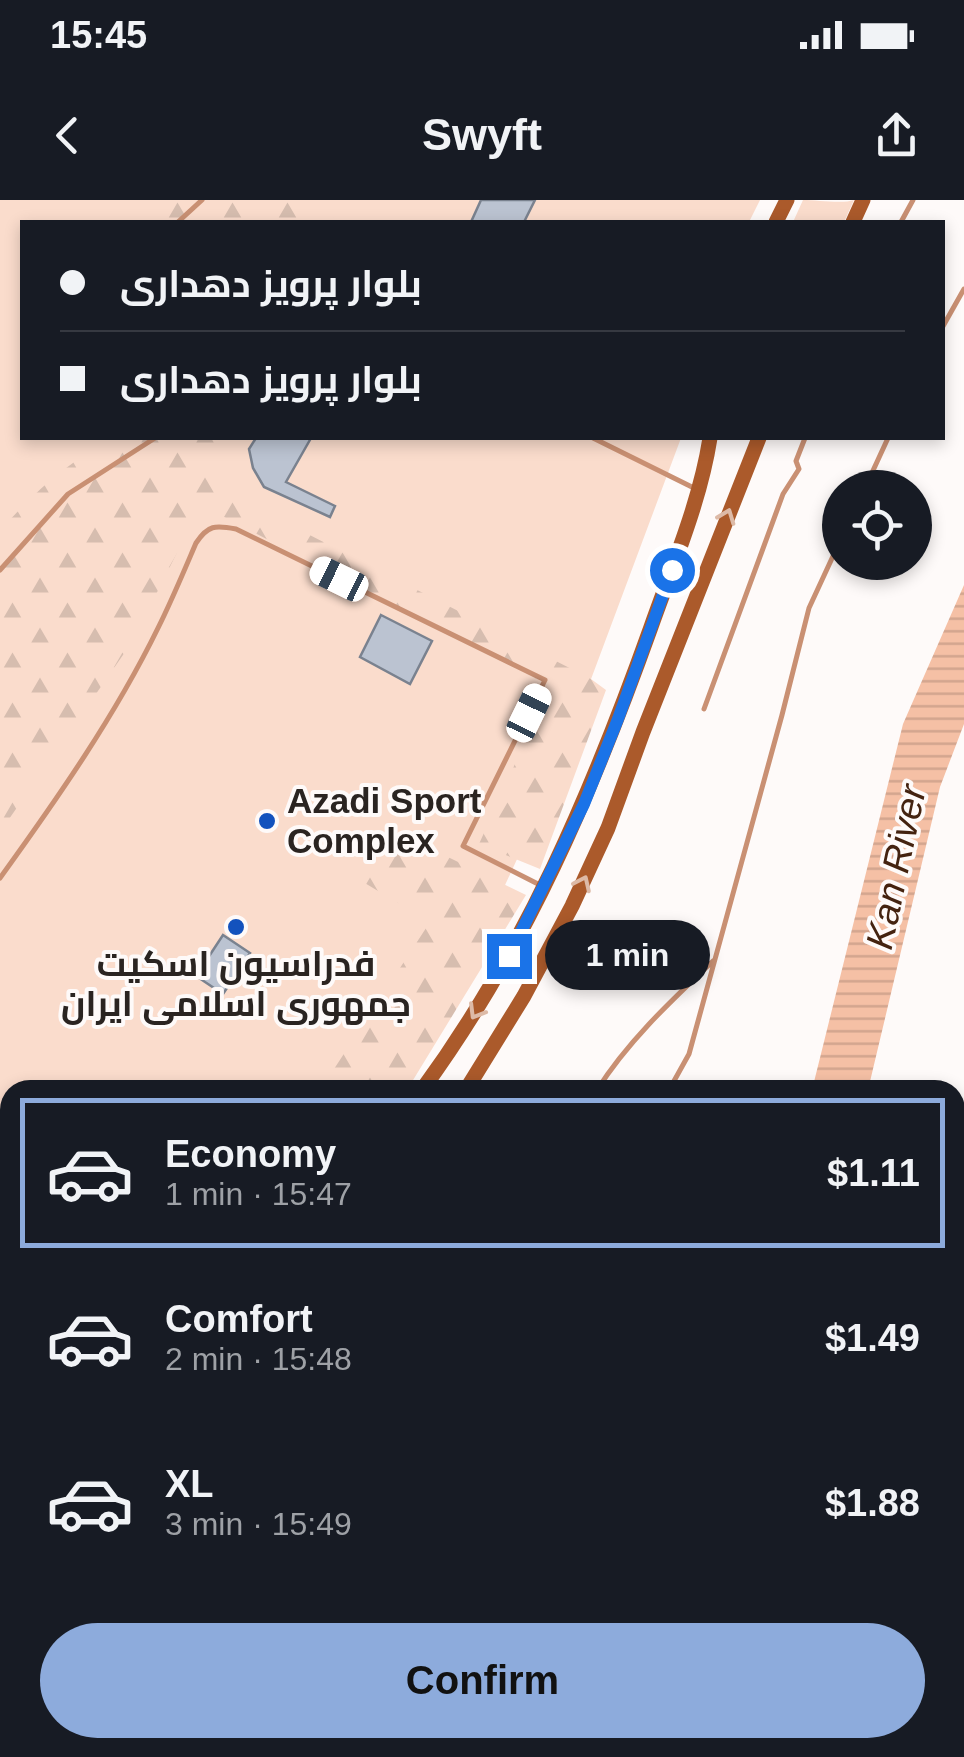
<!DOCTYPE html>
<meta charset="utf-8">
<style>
body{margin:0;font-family:Arial,Cairo,sans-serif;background:#242831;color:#f1f3f6;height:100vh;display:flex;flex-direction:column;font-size:38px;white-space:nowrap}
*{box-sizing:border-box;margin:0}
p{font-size:32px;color:#9ea1a6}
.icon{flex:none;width:55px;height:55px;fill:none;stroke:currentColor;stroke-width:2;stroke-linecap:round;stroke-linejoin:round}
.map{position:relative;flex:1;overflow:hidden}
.details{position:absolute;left:0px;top:880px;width:965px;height:678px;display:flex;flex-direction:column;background:#171b24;border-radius:30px 30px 0 0;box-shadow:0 5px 15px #0003}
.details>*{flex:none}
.banner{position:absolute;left:20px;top:20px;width:925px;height:220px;border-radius:0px;box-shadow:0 5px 15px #0003;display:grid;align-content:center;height:220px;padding:0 40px;background:#171b24}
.buttons{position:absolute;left:822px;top:270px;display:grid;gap:20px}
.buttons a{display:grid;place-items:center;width:110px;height:110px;border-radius:50%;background:#171b24;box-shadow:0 5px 15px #0003;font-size:50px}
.end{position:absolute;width:45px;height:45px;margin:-22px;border:12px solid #1a73e8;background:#fff;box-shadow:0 0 0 5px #fff}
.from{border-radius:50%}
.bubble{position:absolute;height:70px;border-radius:35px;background:#171b24;box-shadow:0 5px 15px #0003;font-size:32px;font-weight:800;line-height:70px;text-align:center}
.car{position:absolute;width:30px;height:60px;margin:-30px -15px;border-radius:12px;box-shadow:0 0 8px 2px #0007;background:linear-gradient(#fff 24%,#345 0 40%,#fff 0 76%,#345 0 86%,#fff 0)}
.banner b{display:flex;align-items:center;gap:35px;height:95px;font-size:38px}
.banner b+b{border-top:2px solid #363941}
.banner i{width:25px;height:25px;background:#f1f3f6}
ul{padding:18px 0 0;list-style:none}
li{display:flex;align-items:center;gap:30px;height:150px;margin:0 20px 15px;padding:0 20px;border:5px solid transparent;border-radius:0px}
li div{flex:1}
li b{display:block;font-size:38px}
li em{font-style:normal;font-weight:800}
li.active{border-color:#8dabdc}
li>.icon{width:90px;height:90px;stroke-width:1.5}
.action{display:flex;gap:20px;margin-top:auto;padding:20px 40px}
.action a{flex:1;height:115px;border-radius:60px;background:#8dabdc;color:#111;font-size:40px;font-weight:800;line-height:115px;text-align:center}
.status{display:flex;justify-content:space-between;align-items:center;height:70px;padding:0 50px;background:#171b24;direction:ltr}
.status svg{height:28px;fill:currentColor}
header{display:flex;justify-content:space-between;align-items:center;height:130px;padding:0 40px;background:#171b24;font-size:45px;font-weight:800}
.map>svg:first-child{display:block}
.green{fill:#fadccc}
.forest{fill:url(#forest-firs)}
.water{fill:url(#water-rules)}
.building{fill:#bbc3d1;stroke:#7a828f;stroke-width:2.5}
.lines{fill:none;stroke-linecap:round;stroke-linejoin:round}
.path{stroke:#b3aeac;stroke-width:2.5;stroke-dasharray:2.5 8;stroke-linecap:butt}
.lane{stroke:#c99073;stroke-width:5}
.secondary{stroke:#ab5a2b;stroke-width:15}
.oneway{stroke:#ddbaa7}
.route{stroke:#1a73e8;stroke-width:12}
.poi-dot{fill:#1352bd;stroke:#fefaf9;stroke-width:4}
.labels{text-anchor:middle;stroke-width:8;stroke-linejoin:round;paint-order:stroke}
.poi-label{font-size:35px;font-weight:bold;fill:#2a2421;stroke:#fefaf9;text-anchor:start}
.water-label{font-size:38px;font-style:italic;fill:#442310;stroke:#fefaf9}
</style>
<div class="status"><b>15:45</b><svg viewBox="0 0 49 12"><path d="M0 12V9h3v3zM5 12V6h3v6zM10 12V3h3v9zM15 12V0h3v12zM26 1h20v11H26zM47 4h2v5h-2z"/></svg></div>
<header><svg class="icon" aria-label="back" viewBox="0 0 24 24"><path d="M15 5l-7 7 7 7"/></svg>Swyft<svg class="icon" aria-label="share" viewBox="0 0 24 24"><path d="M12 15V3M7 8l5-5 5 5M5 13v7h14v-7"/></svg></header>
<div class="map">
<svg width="964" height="1557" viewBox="0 0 964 1557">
<defs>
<pattern id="forest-firs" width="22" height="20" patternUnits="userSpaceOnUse" patternTransform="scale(2.5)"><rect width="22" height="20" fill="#fadccc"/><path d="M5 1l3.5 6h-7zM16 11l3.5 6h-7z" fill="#d6bdaf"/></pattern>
<pattern id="water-rules" width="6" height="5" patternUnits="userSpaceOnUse" patternTransform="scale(2.5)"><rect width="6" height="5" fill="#f5c0a5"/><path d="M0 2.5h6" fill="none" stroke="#d2a58e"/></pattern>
</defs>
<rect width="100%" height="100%" fill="#fefaf9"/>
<path class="green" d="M0 0H760L749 22H22V238H681L553 581 494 709 373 890H10V1298L0 1309Z
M803 0C817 0 843 4 854 0L844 22H793Z
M964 1038V1351L955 1352V1057Z
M447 1548H803L795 1557H438Z"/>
<path class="forest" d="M161 0H338L331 16 341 22H141Z
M116 238H234L212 285 591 479 606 490 540 669 479 644 550 486 201 305 132 442 0 632V331C33 293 70 259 116 238Z
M376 622 526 695 407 890H365L334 869 430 722 353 676Z"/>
<path class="water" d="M964 385V524L940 587 868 890H812L903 524Z"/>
<path class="building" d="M481 0H535L524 22H471Z
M256 238H311L286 282 335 306 330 317 264 287 253 268 249 249Z
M381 415 432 441 410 484 360 457Z
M223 735 250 753 223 794 196 776Z"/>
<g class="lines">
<path class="path" d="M955 1225 964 1218
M955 1272 964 1277
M537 1557 538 1548
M614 1557 622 1548
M712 1557 721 1548"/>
<path class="lane" d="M178 22 202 0
M901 22 913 0
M942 128 964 89
M593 238 696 289
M865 288 888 238
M0 370 68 294 155 238
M704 509 783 294 799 269 796 261 805 238
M0 678C57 599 115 516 158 428 172 400 184 371 196 343 208 325 215 325 236 329L545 480 463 646 540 685
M597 890C628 841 671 801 713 761
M669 890 689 854 782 515 809 408 840 341
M0 935 10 944
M0 1214 10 1223"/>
<path class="secondary" d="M776 22 787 0
M853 22 863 0
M422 890C526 748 592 592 651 427 673 365 700 302 710 238
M466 890 524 796 572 706 608 628 643 532 759 238
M955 1360 964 1357
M0 1380 10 1369
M0 1424 10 1413
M955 1429 964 1425
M812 1557 820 1548
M846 1557 853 1548"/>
</g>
<defs><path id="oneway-chevron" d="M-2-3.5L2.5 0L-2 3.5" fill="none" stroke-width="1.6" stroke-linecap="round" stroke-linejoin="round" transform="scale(2.5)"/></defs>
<g class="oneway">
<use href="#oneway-chevron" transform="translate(727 316) rotate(-69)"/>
<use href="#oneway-chevron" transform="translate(583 683) rotate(-65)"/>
<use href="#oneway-chevron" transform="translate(476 812) rotate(121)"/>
</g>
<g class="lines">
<path class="route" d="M509 756 584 604 618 519 672 370"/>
</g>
<g class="poi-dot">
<circle cx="267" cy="621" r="10"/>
<circle cx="236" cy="727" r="10"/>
</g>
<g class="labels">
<g class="poi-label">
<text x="287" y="613">Azadi Sport<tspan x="287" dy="40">Complex</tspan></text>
<text x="236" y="776" text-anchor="middle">فدراسیون اسکیت<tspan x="236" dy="40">جمهوری اسلامی ایران</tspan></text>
</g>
<g class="water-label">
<text transform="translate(896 667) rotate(-78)" y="13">Kan River</text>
</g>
</g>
</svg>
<div class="buttons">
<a><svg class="icon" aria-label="locate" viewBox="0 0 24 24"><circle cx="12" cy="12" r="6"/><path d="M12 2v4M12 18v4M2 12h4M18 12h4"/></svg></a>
</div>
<i class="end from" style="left:672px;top:370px"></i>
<i class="end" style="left:509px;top:756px"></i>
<div class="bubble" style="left:545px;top:720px;width:165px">1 min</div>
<i class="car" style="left:339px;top:379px;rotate:296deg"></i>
<i class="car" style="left:529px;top:513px;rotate:26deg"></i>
<div class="banner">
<b><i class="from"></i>بلوار پرویز دهداری</b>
<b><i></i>بلوار پرویز دهداری</b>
</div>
<section class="details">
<ul>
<li class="active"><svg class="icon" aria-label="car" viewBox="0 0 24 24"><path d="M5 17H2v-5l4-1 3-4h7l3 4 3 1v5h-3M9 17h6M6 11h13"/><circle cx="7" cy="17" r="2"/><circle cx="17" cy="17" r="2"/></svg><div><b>Economy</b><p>1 min · 15:47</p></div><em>$1.11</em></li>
<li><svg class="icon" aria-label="car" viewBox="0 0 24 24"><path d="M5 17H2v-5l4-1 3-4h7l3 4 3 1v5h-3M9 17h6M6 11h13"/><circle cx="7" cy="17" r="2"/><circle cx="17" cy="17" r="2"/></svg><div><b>Comfort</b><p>2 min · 15:48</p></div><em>$1.49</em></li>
<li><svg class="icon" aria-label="car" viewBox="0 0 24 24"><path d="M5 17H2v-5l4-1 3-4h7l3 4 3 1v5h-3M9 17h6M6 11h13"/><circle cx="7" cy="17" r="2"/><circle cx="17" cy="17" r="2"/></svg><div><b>XL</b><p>3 min · 15:49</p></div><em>$1.88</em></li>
</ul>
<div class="action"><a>Confirm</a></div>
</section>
</div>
